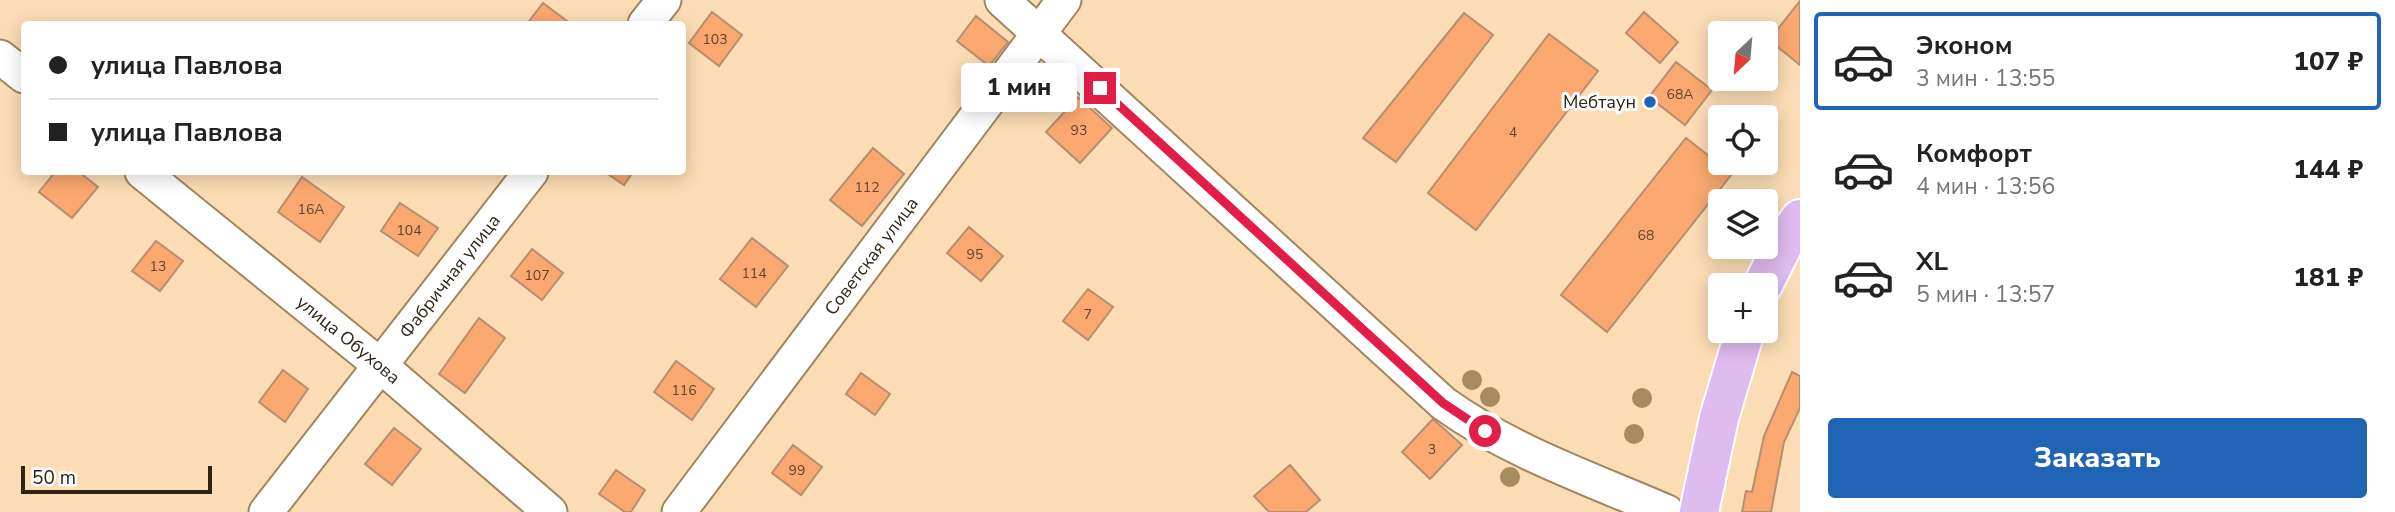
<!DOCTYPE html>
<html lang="ru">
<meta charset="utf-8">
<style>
body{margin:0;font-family:"Nunito Sans",sans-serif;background:#f6f6f6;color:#222;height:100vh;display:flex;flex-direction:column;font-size:26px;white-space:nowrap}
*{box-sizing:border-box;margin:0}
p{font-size:23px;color:#767676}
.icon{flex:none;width:38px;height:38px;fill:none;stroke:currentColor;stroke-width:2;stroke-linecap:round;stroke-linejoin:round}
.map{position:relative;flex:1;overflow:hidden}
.sheet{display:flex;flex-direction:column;background:#fff;width:595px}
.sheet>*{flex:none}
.banner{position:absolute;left:21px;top:21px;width:665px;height:154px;border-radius:7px;box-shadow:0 4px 18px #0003;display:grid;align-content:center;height:154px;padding:0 28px;background:#fff}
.needle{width:46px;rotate:206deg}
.buttons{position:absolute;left:1708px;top:21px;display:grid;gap:14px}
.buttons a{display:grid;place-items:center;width:70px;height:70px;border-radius:7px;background:#fff;box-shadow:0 4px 18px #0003;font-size:35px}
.scale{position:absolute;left:21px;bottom:18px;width:191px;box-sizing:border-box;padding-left:7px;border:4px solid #2f2314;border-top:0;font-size:19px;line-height:24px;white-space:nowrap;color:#2f2314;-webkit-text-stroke:5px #fff;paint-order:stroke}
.end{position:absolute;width:32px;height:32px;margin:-16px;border:9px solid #e11d48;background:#fff;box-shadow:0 0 0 4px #fff}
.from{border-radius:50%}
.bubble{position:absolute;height:49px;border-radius:7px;background:#fff;box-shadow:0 4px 18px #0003;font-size:23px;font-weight:800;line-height:49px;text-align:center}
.banner b{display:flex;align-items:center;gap:24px;height:66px;font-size:26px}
.banner b+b{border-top:2px solid #e0e0e0}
.banner i{width:18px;height:18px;background:#222}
ul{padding:12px 0 0;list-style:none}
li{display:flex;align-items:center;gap:21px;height:98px;margin:0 14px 10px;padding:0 14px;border:4px solid transparent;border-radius:7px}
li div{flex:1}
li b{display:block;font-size:26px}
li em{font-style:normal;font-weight:800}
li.selected{border-color:#2065b5}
li>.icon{width:63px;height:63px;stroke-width:1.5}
.button{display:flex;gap:14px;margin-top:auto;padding:14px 28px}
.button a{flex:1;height:80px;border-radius:7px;background:#2065b5;color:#fff;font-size:28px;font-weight:800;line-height:80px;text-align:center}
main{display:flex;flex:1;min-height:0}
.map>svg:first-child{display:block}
.building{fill:#faa86f;stroke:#b78e72;stroke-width:2}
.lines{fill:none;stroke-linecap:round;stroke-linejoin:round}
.minor-casing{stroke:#a1855f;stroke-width:37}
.major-casing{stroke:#fff;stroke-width:42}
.minor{stroke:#fff;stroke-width:33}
.major{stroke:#dfbbef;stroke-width:38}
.tree{fill:#a78a5e}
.route{stroke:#e11d48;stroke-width:9}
.poi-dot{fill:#2065b5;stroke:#fff;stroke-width:2.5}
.labels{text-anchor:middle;stroke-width:6;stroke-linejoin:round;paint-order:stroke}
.number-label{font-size:14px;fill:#62442b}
.poi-label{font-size:18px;fill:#2f2314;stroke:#fff;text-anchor:end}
.street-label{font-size:18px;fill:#2f2314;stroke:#fff}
</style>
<main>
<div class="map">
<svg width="1800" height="512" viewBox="0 0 1800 512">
<rect width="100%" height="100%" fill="#fbdcb4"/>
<path class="building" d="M1800 1V65L1769 40Z
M543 3 571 24H527Z
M712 12 742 35 719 66 689 43Z
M1644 12 1678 42 1660 63 1626 33Z
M1464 13 1493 35 1396 162 1363 138Z
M976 16 1008 42 989 66 957 41Z
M1549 34 1598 71 1476 230 1428 193Z
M1676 62 1712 90 1685 125 1649 97Z
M1078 97 1112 128 1080 163 1046 132Z
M1686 138 1732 174 1607 332 1561 295Z
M873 148 904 174 862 226 830 200Z
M55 172H79L98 187 72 218 39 192Z
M605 172H633L624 185Z
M302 177 344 207 320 242 278 212Z
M400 203 438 228 418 256 381 231Z
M969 227 1003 256 981 281 947 253Z
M752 238 788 266 756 307 720 279Z
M156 241 183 261 160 291 132 271Z
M532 249 563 273 542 300 511 276Z
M1088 289 1113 307 1088 340 1063 321Z
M479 318 505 338 465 393 439 374Z
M676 361 714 389 692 420 654 392Z
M283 370 308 389 285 422 259 402Z
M1792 372 1800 376V408L1784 442 1771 512H1742L1746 491 1752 492 1764 436Z
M861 373 890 394 875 415 846 394Z
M1433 419 1462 445 1430 479 1402 452Z
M394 428 421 449 392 485 365 464Z
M793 445 822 467 801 495 772 473Z
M1290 465 1320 500 1306 512H1269L1254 496Z
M616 470 645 490 631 512H625L599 494Z"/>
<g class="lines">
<defs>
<g id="minor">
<path d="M1002 0 1443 403C1511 452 1591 479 1667 512"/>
<path d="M645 24 664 0"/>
<path d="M0 57 24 76"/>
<path id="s1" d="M142 172 381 366 550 512"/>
<path id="s2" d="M266 512 531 172"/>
<path id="s3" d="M679 512 1064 0"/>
</g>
<path id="major" d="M1763 285 1786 239 1800 219
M1699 512 1719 418 1745 331"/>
</defs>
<use href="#minor" class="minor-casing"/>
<use href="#major" class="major-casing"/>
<use href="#minor" class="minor"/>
<use href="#major" class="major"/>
</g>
<g class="tree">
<circle cx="1472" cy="380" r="10"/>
<circle cx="1490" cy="397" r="10"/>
<circle cx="1642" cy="398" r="10"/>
<circle cx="1634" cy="434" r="10"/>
<circle cx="1510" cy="477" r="10"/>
</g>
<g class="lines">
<path class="route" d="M1100 88 1443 403 1485 431"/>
</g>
<circle class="poi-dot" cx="1650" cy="102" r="7"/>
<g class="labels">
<g class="number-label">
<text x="715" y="44">103</text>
<text x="1680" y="99">68А</text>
<text x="1079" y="135">93</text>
<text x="1513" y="137">4</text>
<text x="867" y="192">112</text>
<text x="311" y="214">16А</text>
<text x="409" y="235">104</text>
<text x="1646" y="240">68</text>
<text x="975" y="259">95</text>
<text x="158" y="271">13</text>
<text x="754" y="278">114</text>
<text x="537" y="280">107</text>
<text x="1088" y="319">7</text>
<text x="684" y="395">116</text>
<text x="1432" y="454">3</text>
<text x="797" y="475">99</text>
</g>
<g class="poi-label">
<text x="1636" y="108">Мебтаун</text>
</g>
<g class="street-label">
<text dy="6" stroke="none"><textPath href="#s3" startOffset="320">Советская улица</textPath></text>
<text dy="6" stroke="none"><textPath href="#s2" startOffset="299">Фабричная улица</textPath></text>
<text dy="6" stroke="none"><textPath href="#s1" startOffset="266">улица Обухова</textPath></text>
</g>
</g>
</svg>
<div class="buttons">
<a><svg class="needle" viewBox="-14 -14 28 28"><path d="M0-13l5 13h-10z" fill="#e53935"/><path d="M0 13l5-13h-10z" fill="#767676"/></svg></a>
<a><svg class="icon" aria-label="locate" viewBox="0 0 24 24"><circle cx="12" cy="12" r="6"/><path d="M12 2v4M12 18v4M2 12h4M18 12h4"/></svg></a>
<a><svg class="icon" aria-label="layers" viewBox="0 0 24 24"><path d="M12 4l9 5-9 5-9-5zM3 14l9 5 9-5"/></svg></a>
<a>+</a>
</div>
<div class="scale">50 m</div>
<i class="end from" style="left:1485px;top:431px"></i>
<i class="end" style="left:1100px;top:88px"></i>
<div class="bubble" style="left:961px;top:63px;width:116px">1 мин</div>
<div class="banner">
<b><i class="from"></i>улица Павлова</b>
<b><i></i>улица Павлова</b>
</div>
</div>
<section class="sheet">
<ul>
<li class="selected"><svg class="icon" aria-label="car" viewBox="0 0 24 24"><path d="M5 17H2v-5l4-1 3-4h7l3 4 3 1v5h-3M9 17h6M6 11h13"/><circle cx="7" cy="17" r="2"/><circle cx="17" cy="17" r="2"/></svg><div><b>Эконом</b><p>3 мин · 13:55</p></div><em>107 ₽</em></li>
<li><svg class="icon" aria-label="car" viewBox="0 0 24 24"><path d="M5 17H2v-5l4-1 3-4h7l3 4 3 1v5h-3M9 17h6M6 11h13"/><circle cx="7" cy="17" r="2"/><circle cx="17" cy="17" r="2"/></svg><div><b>Комфорт</b><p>4 мин · 13:56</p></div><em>144 ₽</em></li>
<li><svg class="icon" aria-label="car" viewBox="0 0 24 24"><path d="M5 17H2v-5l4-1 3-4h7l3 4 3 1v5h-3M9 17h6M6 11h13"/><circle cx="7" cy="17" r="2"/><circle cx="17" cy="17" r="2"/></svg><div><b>XL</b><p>5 мин · 13:57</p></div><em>181 ₽</em></li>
</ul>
<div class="button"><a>Заказать</a></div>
</section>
</main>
